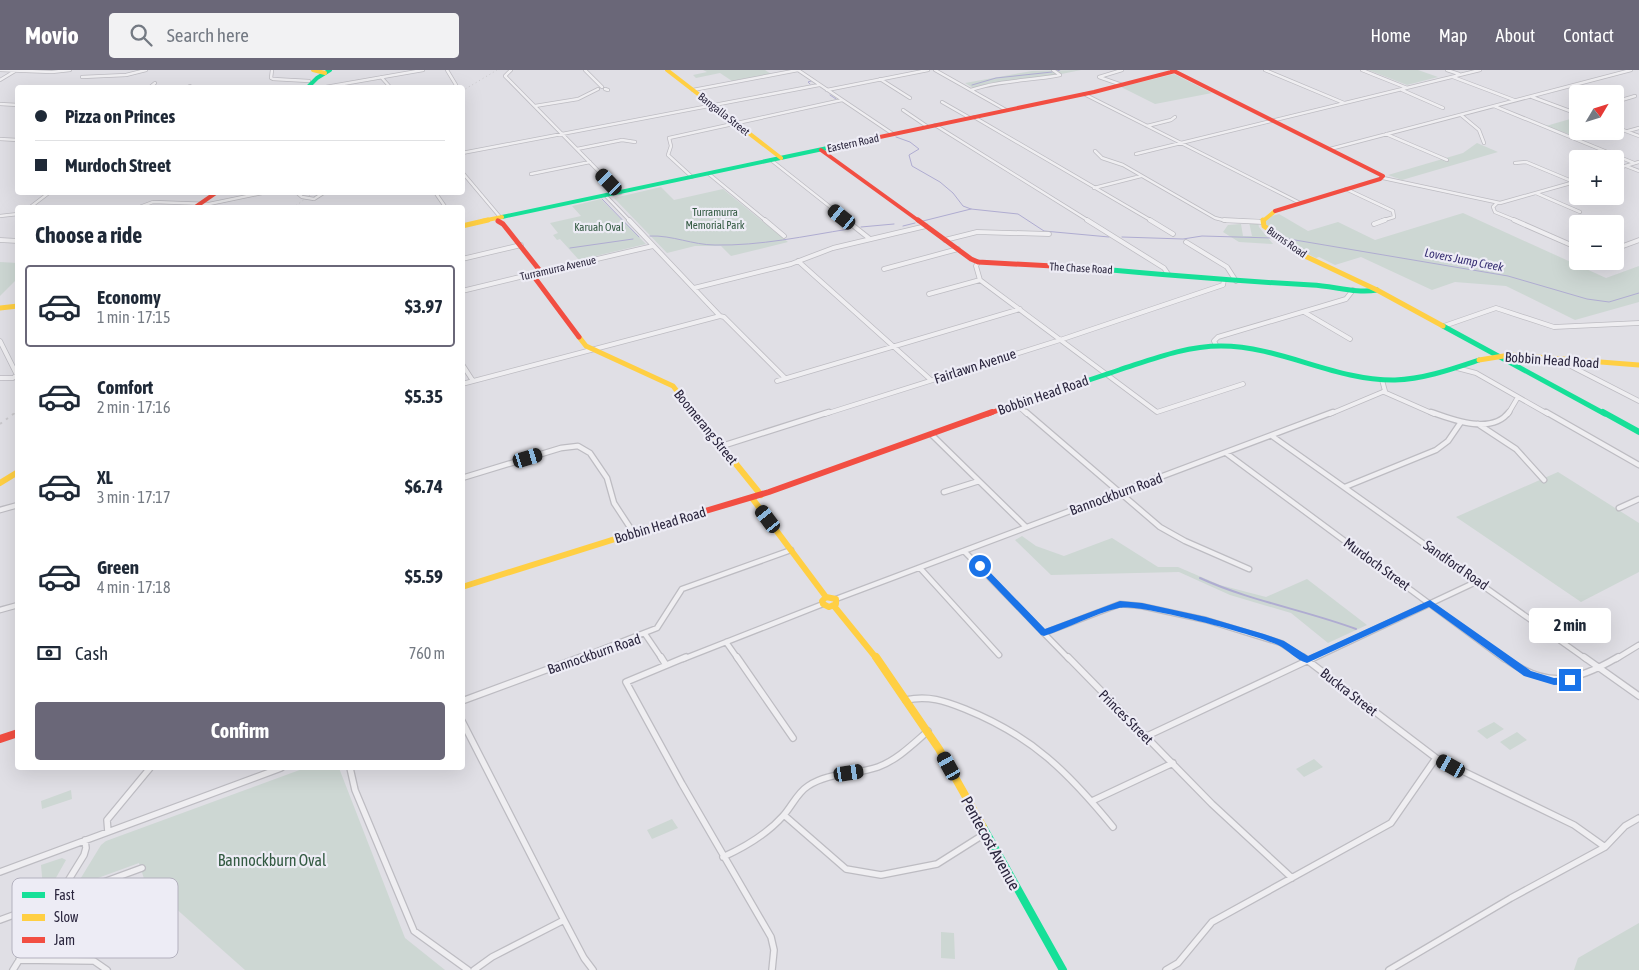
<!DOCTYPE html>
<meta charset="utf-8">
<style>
body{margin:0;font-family:"Asap Condensed",sans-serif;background:#f2f2f3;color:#1f2937;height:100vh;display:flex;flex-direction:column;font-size:19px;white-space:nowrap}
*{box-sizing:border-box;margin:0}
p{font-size:16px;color:#747a83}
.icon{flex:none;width:28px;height:28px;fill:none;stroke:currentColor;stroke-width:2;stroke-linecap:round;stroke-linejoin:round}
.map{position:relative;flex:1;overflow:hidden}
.sheet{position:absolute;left:15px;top:135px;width:450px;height:565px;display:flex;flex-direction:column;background:#fff;border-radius:5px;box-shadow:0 5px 20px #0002}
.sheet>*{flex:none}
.hud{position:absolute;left:15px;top:15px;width:450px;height:110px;border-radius:5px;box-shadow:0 5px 20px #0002;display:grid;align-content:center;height:110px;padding:0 20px;background:#fff}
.needle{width:32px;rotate:52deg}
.controls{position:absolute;left:1569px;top:15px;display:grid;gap:10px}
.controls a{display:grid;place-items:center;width:55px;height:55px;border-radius:5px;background:#fff;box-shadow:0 5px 20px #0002;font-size:25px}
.end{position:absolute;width:22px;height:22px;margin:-11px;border:6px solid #1a73e8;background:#fff;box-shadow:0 0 0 2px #fff}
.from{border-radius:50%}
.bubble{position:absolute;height:35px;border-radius:5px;background:#fff;box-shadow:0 5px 20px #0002;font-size:16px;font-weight:700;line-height:35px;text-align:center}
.car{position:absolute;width:15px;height:30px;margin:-15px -8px;border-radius:6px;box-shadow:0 0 4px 1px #0007;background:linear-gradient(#222 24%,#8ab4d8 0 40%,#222 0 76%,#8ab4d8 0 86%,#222 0)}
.hud b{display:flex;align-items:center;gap:18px;height:48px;font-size:19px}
.hud b+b{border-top:1px solid #e0e1e3}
.hud i{width:12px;height:12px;background:#1f2937}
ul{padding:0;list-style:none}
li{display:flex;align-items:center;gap:15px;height:82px;margin:0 10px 8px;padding:0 10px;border:2px solid transparent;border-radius:5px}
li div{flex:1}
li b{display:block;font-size:19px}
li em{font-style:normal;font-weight:700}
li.selected{border-color:#6a6778}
li>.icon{width:45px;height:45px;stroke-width:1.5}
h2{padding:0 20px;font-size:22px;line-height:60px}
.pay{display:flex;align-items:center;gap:12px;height:55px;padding:0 20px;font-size:19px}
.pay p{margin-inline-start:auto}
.action{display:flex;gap:10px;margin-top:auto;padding:10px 20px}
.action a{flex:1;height:58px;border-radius:5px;background:#6a6778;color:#fff;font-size:20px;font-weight:700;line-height:58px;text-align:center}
header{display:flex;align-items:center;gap:30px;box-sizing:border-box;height:70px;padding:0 25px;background:#6a6778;color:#fff}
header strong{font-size:24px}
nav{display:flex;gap:28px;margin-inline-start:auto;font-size:18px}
.search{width:350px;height:45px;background:#f2f2f3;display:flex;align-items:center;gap:12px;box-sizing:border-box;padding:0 18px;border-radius:5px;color:#747a83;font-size:19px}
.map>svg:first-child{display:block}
.green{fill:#cdd7d3}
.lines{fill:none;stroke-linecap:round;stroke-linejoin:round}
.stream-far1{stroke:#afacd1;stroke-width:1}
.stream{stroke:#afacd1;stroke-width:2}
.street-far3-casing{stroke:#bdbcc2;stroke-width:4}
.street-far2-casing{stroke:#bdbcc2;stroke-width:5.5}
.street-far1-casing{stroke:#bdbcc2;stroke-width:7}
.street-casing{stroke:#bdbcc2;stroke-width:8}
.street-far3{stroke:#efeef1;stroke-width:2.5}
.street-far2{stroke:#efeef1;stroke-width:4}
.street-far1{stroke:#efeef1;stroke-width:4.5}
.street{stroke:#efeef1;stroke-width:5.5}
.fast-far3{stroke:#16e098;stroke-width:4}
.fast-far2{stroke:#16e098;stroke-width:5}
.fast-far1{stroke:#16e098;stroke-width:6}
.fast{stroke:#16e098;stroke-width:8}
.slow-far3{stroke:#ffcf43;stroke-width:4}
.slow-far2{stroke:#ffcf43;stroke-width:5}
.slow-far1{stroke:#ffcf43;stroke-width:6}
.slow{stroke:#ffcf43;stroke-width:8}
.jam-far3{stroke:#f24e42;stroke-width:4}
.jam-far2{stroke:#f24e42;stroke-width:5}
.jam-far1{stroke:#f24e42;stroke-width:6}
.jam{stroke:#f24e42;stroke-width:8}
.rail-far1{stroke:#c9c8cc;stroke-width:1;stroke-dasharray:1 3;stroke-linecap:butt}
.rail{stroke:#c9c8cc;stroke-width:2;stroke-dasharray:2.5 5;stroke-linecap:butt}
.street-bridge-casing{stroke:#bdbcc2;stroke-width:4;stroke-linecap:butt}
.street-bridge{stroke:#efeef1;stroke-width:2.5}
.route{fill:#1a73e8}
.labels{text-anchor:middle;stroke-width:4.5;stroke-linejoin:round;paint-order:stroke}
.far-street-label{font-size:11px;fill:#2b263e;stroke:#edecf5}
.far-park-label{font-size:11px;fill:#335a42;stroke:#edecf5}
.far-water-label{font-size:12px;font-style:italic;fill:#372f73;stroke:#edecf5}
.street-label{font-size:14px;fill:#2b263e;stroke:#edecf5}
.near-street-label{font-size:16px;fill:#2b263e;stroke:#edecf5}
.near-park-label{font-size:16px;fill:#335a42;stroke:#edecf5}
.key{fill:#edecf5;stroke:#b3b1be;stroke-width:1}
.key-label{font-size:14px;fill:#2b263e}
</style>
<header>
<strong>Movio</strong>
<div class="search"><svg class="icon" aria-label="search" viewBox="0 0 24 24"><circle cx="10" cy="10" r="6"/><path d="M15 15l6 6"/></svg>Search here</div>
<nav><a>Home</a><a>Map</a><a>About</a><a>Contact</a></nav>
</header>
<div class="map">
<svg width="1639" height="900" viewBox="0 0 1639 900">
<rect width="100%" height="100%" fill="#e0dfe5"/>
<path class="green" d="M703 0H765L771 4 732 11 720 3 696 8 693 5 707 2Z
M1081 0 1042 8 990 13 973 18 965 13 1032 1Z
M1368 0H1418L1438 7 1407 15Z
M1174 4 1212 23 1155 34 1121 17Z
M1577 47 1578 61H1590L1574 66 1546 56Z
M1477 73 1498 82 1402 110 1388 105 1463 83Z
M661 117 674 130 723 119 788 172 731 186 721 176H695L667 183 614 128Z
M601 129 646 174 579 190 560 169 557 170 553 165 558 163 550 153 581 146 572 136Z
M1463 143 1606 208 1639 196V232L1575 250 1506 216 1455 212 1432 220 1361 187 1335 195 1319 187 1316 188C1298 179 1275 170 1264 151L1268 147 1279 144 1308 161 1338 152 1375 170Z
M1249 152H1258L1259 157 1273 174 1239 172 1223 162 1228 155 1241 154 1243 166H1252Z
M0 192 18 193 17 209 0 226Z
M1558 402 1639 453V502L1581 532 1456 447Z
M1022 466 1036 476 1064 486 1112 468 1158 497H1178L1220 515 1266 527 1307 509 1367 555 1328 573 1291 543 1230 525 1179 502 1051 505 1015 470Z
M1494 652 1504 659 1487 669 1477 661Z
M1517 662 1527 670 1510 680 1500 672Z
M1314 689 1323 697 1304 707 1296 699Z
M305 698H339L405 868 445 900H245L173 836 155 843 139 793 76 816 101 775 106 771Z
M71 720 72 729 42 739 41 731Z
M672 749 678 758 652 769 647 760Z
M62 788 66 790 44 829 41 795Z
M1639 853V900H1574L1578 888Z
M941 862 954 863 955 889 941 888Z"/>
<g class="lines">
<path class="stream-far1" d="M1057 1 1060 0
M810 14 808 12 811 11
M972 15 996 8 1052 2
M830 25 836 29
M896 67 910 72 919 79 909 85 912 96 940 112 953 123 963 136 971 139 1018 144 1044 161 1109 167
M602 129 639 167
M923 151 971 139
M903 156 915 153
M861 157 894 154
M650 166C672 165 693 175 715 175 760 176 805 166 849 159
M1122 167 1183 169 1202 166 1273 168
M1283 168 1508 206 1587 229 1609 232 1639 223
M570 178 633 169"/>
<path class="stream" d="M1200 508C1250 531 1305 540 1356 559"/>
<defs>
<path id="street-far3" d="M0 0 52 2 70 0
M272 0 271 8 273 9 309 11
M447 0 456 15
M511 0 505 6 620 123
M585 0 602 17
M798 0 893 64
M935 0 1006 40
M1122 0 1099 7 1122 15
M1265 0 1344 33
M1362 0 1407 18
M1447 0 1459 4
M82 7 126 5 146 0
M381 7 391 18
M1453 7 1514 30
M880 9 910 28
M0 10 15 1
M149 18 155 13
M186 18 190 16
M320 18 423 0
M605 19 608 20
M693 20 798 0
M827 20 928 0
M971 20C1000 10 1030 11 1060 5L1053 0
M1402 20 1443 38
M1084 24 1300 133
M1532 27 1578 44
M942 32 970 48
M1615 32 1635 26
M0 34 18 35
M535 36 578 29 598 19
M1494 36 1634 93
M903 40 928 57
M1461 45 1479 60 1484 73
M974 47 1152 151
M935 55 1089 151
M1147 56 1171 50 1175 47
M1615 57 1639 66
M1628 61 1639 58
M1386 64 1447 90
M0 69 18 70
M577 79 622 70 635 72
M1330 79 1631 0
M1095 81 1102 88 1123 95 1215 148 1227 151H1259
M462 83 819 15
M1136 84 1480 0
M771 90 848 151
M1515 93 1526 92 1574 112
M1626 96 1639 101
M1615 99 1639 92
M462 102 500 147
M531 104 590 92
M709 104 766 151
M692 107 668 85 671 76 669 68 842 30
M1383 108 1500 133 1578 111
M1094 118 1141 106
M1346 119 1393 141 1394 147 1381 151
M296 122 302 127
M435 122 446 138
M1536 123 1580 142
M606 126 630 151
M314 129 325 122
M1497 133 1493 137 1495 142 1517 151
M29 138 50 122
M137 138 153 132 209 134 267 122
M0 146 18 144"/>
<path id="street-far2" d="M629 150 720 246 724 247 785 308
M765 150 784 166
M846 150 870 169
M1087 150 1164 198 1168 204
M1150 150 1173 164
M1224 150 1263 152
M1514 150 1578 178
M1374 154 1385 150
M0 170 18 171
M945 170 977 162 1049 164
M1186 172 1227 197 1236 211
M1615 179 1639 170
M462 189 521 175
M798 191 931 310
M884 199 958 179
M541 202 653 176
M980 210 1157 342 1243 314
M694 218 791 194 833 178 926 156
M462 221 532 204
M929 224 980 210 976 196 978 192
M1304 242 1350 269
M1444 256 1496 238 1554 257 1639 253
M0 271 17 305 13 308H0
M1216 275 1214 271 1218 267 1346 229 1353 220
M1557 289 1639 331
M462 294 473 311
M1457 298 1476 303 1548 344
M777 311 1020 239
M462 314 720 246
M1384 322 1434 344
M1016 334 1027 344
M825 344 1060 270 1223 215 1224 210
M1330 344 1385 321 1382 310
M1508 344 1518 327"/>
<path id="street-far1" d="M1026 342 1160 457 1185 471 1249 499
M1431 342C1453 350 1492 365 1509 342
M1546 342 1639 395
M1478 354 1516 379 1544 410
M932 365 1026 457
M1272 366 1586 589
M722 376 829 342
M1226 383 1504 589
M462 408 561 378 578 376 590 383 607 408 614 433 633 462
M1345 417 1436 380 1448 371 1461 352
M944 422 979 411
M1619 438 1639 429
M0 440 18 435
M964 481 1069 589
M920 498 999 585
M836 529 1333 342
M0 540 18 535
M1044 563 1120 534 1141 536 1206 550 1281 573 1305 589
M645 564 662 589
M726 572 738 589
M577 589 657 558 682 519 791 480
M683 589 823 534
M1312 589 1478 511
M1616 589 1639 575"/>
<path id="street" d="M661 587 666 595
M686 587 626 612 682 714 771 867 774 880 772 900
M737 587 793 668
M1068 587 1212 734 1292 808
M1303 587 1436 688 1574 755 1605 777
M1503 587C1546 619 1574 613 1618 587
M1584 587 1639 626
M906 630C928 625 945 631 965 639 1032 666 1068 702 1113 757
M462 631 581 587
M462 651 564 850 584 888 593 900
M1145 667 1315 587
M350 698 355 720 414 861 468 900
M1092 731 1173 693
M784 745 846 799 881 805 937 794 986 763
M108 762 107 750 150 698
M723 787C745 777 767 764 783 746 792 736 797 723 808 716 829 702 855 705 878 697 897 690 913 674 928 661
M0 802 281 698
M0 850 142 798
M19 890 94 891 107 900
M13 900 84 785 86 778 85 770
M474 900 492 887 564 850
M1166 900 1178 893 1212 852 1391 753 1436 688
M1389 900 1511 828 1605 777 1625 756 1639 748"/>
</defs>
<use href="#street-far3" class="street-far3-casing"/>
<use href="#street-far2" class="street-far2-casing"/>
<use href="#street-far1" class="street-far1-casing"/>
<use href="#street" class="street-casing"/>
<use href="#street-far3" class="street-far3"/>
<use href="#street-far2" class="street-far2"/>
<use href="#street-far1" class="street-far1"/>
<use href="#street" class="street"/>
<path class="fast-far3" d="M307 18 317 8 330 0
M502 147 856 72"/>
<path class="fast-far2" d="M1090 198C1164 205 1238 211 1312 215 1334 216 1356 224 1377 220
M1443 256 1605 344
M1004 338C1042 325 1081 313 1119 300 1153 289 1185 276 1221 276 1281 276 1335 311 1395 310 1424 309 1452 299 1479 290"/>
<path class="fast-far1" d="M1603 342 1639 362"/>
<path class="fast" d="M983 757 1063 900"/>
<path class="slow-far3" d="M313 0 325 3
M667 0 781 88
M482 151 502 147
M1263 151 1275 141"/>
<path class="slow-far2" d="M1263 150 1264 156 1307 187 1377 220 1443 256
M462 156 488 150
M0 238 18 236
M579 267 586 276 673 316 695 344
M1479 290 1510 285 1639 295"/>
<path class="slow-far1" d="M694 342 761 425
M0 413 18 402
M752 428 826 527
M462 517 682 448
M826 527 836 529V534L829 537 823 534 822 531Z
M834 536 877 589"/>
<path class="slow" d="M876 587 939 679 983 757"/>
<path class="jam-far3" d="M1172 0 1383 106 1380 109 1275 141
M856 72 1094 22 1175 1
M821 80 919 151
M194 138 217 122"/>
<path class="jam-far2" d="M918 150 971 189 978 192 1090 198
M498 151 503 154 541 202 532 204 579 267
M988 344 1004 338"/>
<path class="jam-far1" d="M682 448 769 422 992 342"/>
<path class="jam" d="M0 669 18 663"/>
<path class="rail-far1" d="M462 21 497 0
M293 138 314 122
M14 344 18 341"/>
<path class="rail" d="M0 354 16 342"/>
<defs>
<path id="street-bridge" d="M302 127 314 129"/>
</defs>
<use href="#street-bridge" class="street-bridge-casing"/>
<use href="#street-bridge" class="street-bridge"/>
</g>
<path class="route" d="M980 494 983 495 1045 559 1120 531 1142 533 1206 547 1264 564 1284 571 1308 586 1430 530 1531 601 1554 608 1570 607 1575 610 1570 614 1554 615 1524 606 1429 537 1307 593C1296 590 1288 580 1278 575 1257 565 1139 533 1119 538 1093 544 1069 558 1044 566L1041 565 977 498V495Z"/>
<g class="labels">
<g class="far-street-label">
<text transform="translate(724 44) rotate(38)" y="4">Bangalla Street</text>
<text transform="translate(853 73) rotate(-12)" y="4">Eastern Road</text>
<text transform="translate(1287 172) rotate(35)" y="4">Burns Road</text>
<text transform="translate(558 198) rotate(-13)" y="4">Turramurra Avenue</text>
<text transform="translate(1081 198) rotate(3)" y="4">The Chase Road</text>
</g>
<g class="far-park-label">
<text x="715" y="146">Turramurra<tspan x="715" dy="13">Memorial Park</tspan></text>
<text x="599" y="161">Karuah Oval</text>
</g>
<g class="far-water-label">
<text transform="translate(1464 190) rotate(11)" y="4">Lovers Jump Creek</text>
</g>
<g class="street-label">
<text transform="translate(1552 290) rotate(4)" y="5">Bobbin Head Road</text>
<text transform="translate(975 296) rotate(-18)" y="5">Fairlawn Avenue</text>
<text transform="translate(1043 325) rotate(-19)" y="5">Bobbin Head Road</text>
<text transform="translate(706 357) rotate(51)" y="5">Boomerang Street</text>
<text transform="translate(1116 424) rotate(-20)" y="5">Bannockburn Road</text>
<text transform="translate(660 455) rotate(-17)" y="5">Bobbin Head Road</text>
<text transform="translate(1377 494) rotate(36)" y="5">Murdoch Street</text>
<text transform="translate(1456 495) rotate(35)" y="5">Sandford Road</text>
<text transform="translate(594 584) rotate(-19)" y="5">Bannockburn Road</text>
<text transform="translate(1349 622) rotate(38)" y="5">Buckra Street</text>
<text transform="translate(1126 647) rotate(45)" y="5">Princes Street</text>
</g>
<g class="near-street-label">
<text transform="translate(991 773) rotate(61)" y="6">Pentecost Avenue</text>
</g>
<g class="near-park-label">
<text x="272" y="796">Bannockburn Oval</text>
</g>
</g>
<rect x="12" y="808" width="166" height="80" rx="8" class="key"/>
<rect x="22" y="822" width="23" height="6" fill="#16e098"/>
<rect x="22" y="844" width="23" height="7" fill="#ffcf43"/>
<rect x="22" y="867" width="23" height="6" fill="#f24e42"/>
<g class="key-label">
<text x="54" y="830">Fast</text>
<text x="54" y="852">Slow</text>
<text x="54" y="875">Jam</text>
</g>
</svg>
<div class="controls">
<a><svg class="needle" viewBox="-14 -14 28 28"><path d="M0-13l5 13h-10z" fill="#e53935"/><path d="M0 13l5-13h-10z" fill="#747a83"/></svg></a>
<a>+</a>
<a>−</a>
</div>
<i class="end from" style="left:980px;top:496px"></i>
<i class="end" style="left:1570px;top:610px"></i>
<div class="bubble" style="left:1529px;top:538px;width:82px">2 min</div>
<i class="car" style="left:609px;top:112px;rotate:316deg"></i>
<i class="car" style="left:842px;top:147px;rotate:309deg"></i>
<i class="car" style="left:528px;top:388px;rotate:73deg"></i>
<i class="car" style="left:768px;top:449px;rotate:323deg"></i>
<i class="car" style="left:949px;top:696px;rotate:331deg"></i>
<i class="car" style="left:1451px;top:696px;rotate:299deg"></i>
<i class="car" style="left:849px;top:703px;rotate:81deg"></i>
<div class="hud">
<b><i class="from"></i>Pizza on Princes</b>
<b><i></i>Murdoch Street</b>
</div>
<section class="sheet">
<h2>Choose a ride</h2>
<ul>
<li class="selected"><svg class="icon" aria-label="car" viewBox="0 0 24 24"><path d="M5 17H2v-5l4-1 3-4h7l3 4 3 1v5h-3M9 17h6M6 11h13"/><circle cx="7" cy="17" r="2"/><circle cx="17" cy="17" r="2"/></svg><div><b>Economy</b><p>1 min · 17:15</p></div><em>$3.97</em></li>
<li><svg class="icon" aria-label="car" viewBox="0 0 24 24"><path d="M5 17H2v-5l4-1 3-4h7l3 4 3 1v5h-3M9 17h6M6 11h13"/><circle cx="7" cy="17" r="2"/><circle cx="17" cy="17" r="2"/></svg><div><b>Comfort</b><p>2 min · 17:16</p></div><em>$5.35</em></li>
<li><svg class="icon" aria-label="car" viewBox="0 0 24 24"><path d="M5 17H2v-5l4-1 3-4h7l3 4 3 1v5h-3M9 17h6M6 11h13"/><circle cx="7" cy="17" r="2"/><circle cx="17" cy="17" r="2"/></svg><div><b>XL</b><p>3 min · 17:17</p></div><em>$6.74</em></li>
<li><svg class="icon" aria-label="car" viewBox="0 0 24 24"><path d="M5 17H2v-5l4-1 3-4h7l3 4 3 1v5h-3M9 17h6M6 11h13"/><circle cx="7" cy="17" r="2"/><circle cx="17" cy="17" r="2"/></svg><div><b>Green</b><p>4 min · 17:18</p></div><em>$5.59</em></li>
</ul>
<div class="pay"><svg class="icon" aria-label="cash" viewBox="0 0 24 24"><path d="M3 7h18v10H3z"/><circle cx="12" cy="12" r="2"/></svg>Cash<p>760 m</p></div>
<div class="action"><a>Confirm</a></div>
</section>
</div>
